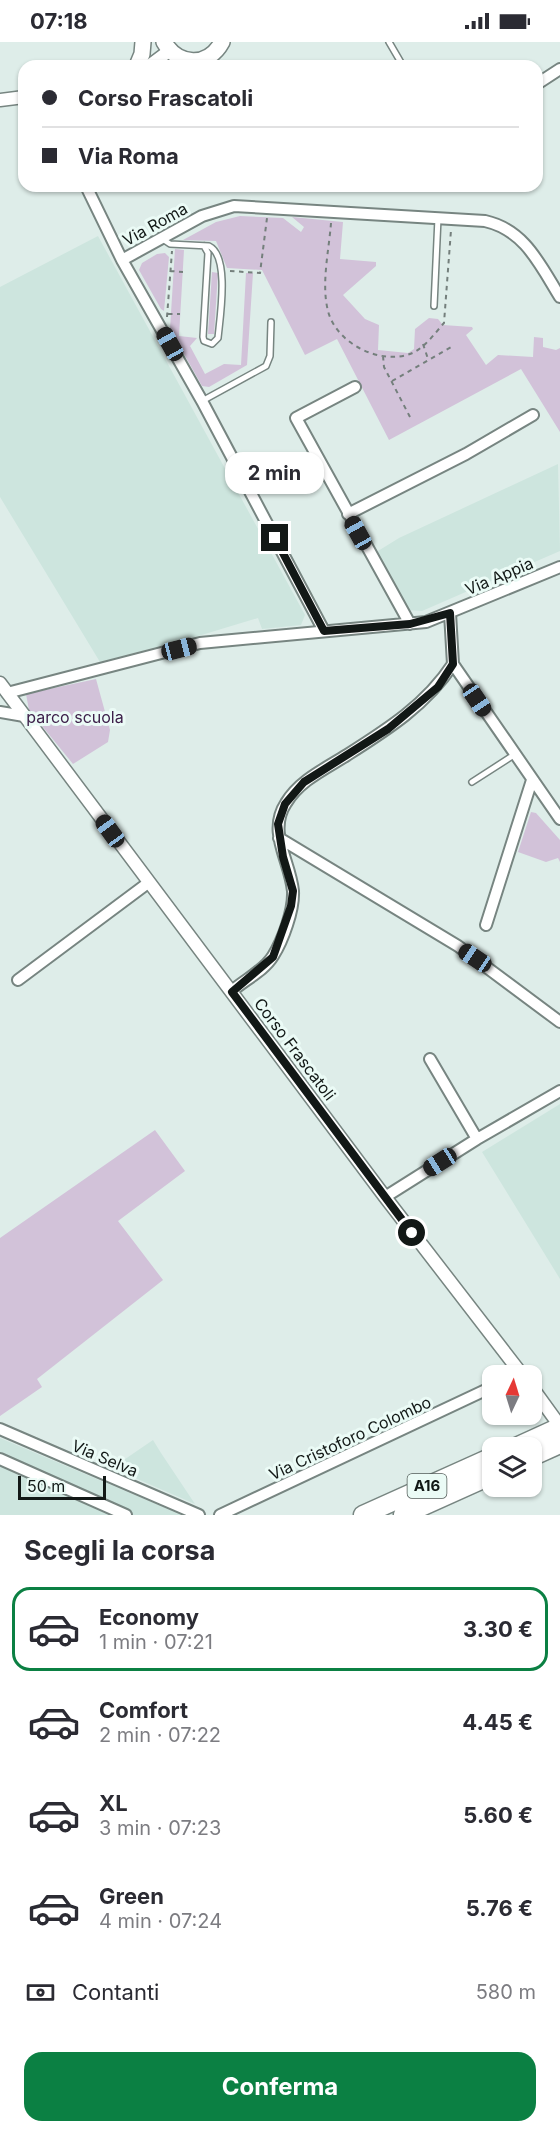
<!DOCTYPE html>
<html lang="it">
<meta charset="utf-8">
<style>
body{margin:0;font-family:Inter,sans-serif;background:#f2f2f3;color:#2b2b33;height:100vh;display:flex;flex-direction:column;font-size:22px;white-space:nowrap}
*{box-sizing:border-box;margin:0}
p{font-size:20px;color:#7c7c81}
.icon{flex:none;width:33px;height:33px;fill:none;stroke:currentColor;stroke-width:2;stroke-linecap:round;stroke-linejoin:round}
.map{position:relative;height:1473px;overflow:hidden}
.side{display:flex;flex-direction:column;background:#fff;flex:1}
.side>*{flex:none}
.hud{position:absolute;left:18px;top:18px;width:525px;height:132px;border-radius:18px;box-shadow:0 2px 4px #0004;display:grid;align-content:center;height:132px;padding:0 24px;background:#fff}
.needle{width:39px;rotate:4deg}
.buttons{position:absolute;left:482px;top:1323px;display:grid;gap:12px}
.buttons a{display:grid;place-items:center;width:60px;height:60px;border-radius:12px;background:#fff;box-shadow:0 2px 4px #0004;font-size:30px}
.scale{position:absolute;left:18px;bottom:15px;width:88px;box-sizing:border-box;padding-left:6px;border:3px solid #121816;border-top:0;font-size:16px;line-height:21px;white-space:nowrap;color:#121816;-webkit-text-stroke:4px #ebfbf6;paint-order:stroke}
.end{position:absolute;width:27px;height:27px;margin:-14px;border:8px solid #121816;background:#fff;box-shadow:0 0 0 3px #fff}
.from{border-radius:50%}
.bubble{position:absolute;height:42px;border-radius:18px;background:#fff;box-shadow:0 2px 4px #0004;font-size:20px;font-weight:700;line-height:42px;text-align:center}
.car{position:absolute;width:18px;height:36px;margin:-18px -9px;border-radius:8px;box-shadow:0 0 4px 2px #0007;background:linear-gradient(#222 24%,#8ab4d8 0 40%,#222 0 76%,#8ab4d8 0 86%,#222 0)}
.hud b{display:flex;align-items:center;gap:21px;height:57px;font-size:22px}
.hud b+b{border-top:2px solid #e1e1e2}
.hud i{width:15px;height:15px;background:#2b2b33}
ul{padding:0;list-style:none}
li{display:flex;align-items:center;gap:18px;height:84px;margin:0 12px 9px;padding:0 12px;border:3px solid transparent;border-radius:18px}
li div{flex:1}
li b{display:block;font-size:22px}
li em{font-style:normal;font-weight:700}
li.active{border-color:#0b8043}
li>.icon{width:54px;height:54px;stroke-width:1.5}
h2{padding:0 24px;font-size:27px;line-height:72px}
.pay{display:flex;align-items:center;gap:15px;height:66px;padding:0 24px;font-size:22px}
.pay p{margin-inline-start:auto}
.action{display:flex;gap:12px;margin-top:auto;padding:12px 24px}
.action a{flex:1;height:69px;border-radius:18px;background:#0b8043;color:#fff;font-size:24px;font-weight:700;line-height:69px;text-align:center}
.status{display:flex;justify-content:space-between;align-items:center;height:42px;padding:0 30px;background:#fff;direction:ltr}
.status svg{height:16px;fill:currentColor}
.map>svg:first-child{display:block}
.built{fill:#cde5de}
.green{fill:#d2c2d9}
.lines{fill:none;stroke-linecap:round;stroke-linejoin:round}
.service-casing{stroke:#778581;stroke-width:8}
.minor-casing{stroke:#778581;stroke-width:14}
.tertiary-casing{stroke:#778581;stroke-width:15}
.primary-casing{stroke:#778581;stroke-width:18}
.motorway-casing{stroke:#778581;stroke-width:21}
.path{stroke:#747f7c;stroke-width:2;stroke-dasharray:4.5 4.5;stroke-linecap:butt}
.service{stroke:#fff;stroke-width:5}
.minor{stroke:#fff;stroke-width:10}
.tertiary{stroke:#fff;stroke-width:12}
.primary{stroke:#fff;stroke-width:15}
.motorway{stroke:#fff;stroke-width:18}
.route{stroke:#121816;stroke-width:8}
.labels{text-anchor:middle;stroke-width:6;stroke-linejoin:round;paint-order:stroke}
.shield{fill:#ebfbf6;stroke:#535c59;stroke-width:1.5}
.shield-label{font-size:15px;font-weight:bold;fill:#121816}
.street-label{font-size:16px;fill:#121816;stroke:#ebfbf6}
.park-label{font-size:16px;fill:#3d204a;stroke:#ebfbf6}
</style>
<div class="status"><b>07:18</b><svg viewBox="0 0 49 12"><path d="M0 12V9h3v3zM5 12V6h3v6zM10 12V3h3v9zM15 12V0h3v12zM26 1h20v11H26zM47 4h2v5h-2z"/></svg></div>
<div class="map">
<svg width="560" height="1473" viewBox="0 0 560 1473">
<rect width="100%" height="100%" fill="#deede9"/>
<path class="built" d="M98 194 305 573 301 583 262 587 258 576 195 595 100 620 0 455V245Z
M558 422 560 509 422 569 407 568 378 516V509L399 496Z
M560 1062V1237L482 1110Z
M0 1396 182 1473H0Z
M153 1398 161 1411 195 1462 112 1426Z"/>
<path class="green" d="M240 174 283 176 301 190 304 185 292 175 343 180 340 217 376 220V224L343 253 365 277 379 283 378 308 408 311 414 307 415 287 429 276 438 277 443 283 472 285 473 287 466 293 486 323 498 313 533 315 534 295 543 296V305L556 308 560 306V390L521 327 389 398 337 297 305 313 262 228 227 226 216 199 183 198 216 180Z
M175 207 184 208 179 294 197 296 190 304 205 332 224 322 241 323 246 231H253L247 323 209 345 202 344 170 287Z
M157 212 165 211 169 215 164 269 161 267 139 228 142 221Z
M212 230 218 231 214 292H208Z
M96 637 110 688 108 700 73 722 29 668 26 652Z
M531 770 536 771 560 798V820L558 816 546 820 518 810Z
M155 1088 185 1129 118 1179 163 1238 37 1337 42 1345 0 1374V1196Z"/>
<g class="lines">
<defs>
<path id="service" d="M389 0 403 24
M161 196 170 202 209 204C230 214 220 275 218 296L212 302 204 299 203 295 208 211 204 204
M434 264 438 176
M202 359 266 324 270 314 271 280
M472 740 514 713"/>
<path id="minor" d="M537 42 560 27
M86 144 122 218 202 359 324 589
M122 218 202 174 234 164 485 179C525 188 540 223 560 255
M355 345 296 376 410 582
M348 472 466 412 533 373
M450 571 453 622 560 777
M7 651 200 601 426 580 560 525
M0 670 24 674
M279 796 458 904 560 980
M486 883 532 738
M18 938 148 841
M232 949C244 938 264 929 273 914 283 898 294 868 293 849 290 818 267 790 286 761 300 738 325 727 347 713 388 687 426 663 453 622
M430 1017 477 1097
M385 1155 477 1097 560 1049
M0 1387 199 1473
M0 1417 126 1473
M220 1473 492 1345"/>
<path id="tertiary" d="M149 24 169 9
M0 58 24 55
M0 641 385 1155 523 1334
M531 1344 560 1384"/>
<path id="primary" d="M164 0C178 24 208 26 222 0
M137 24 142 12 143 0"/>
<path id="motorway" d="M514 1406 560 1385
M531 1415 560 1402
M363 1473 492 1415
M403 1473 492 1433"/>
</defs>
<use href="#service" class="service-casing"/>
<use href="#minor" class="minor-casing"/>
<use href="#tertiary" class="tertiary-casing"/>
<use href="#primary" class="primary-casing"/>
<use href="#motorway" class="motorway-casing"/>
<path class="path" d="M331 181C329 208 321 242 328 269 336 301 379 323 410 312 424 307 435 291 444 281L451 188
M170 229 183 230
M230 229 260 231 267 176
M168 272H180
M167 275 172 209
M423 302 428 317
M383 314 384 325 410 375
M392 339 453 304"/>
<use href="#service" class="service"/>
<use href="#minor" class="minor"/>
<use href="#tertiary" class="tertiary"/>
<use href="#primary" class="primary"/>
<use href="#motorway" class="motorway"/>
</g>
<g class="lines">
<path class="route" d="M275 496 324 589 410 582 450 571 453 622 438 645 388 687 304 740 285 762 278 782 283 815 293 849 291 864 273 915 232 950 412 1191"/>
</g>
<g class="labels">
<rect class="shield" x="407.5" y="1432" width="39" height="24" rx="4.5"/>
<g class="shield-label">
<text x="427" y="1449">A16</text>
</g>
<g class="street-label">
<text transform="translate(155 182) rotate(-29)" y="6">Via Roma</text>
<text transform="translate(499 534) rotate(-23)" y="6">Via Appia</text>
<text transform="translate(295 1007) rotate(53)" y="6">Corso Frascatoli</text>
<text transform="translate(350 1396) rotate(-25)" y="6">Via Cristoforo Colombo</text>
<text transform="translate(105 1416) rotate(23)" y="6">Via Selva</text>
</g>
<g class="park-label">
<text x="75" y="681">parco scuola</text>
</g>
</g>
</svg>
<div class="buttons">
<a><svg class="needle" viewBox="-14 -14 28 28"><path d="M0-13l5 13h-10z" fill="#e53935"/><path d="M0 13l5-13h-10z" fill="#7c7c81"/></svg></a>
<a><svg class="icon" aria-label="layers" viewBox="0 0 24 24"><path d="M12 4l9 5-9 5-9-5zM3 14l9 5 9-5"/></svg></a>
</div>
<div class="scale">50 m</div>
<i class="end from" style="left:412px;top:1191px"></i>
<i class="end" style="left:275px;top:496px"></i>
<div class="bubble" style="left:225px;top:410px;width:99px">2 min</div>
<i class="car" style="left:170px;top:302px;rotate:331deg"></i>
<i class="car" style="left:358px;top:491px;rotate:331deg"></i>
<i class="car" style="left:179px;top:607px;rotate:76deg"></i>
<i class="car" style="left:477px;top:658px;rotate:146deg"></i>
<i class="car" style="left:110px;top:789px;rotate:324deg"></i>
<i class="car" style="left:475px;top:916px;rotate:304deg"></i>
<i class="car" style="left:440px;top:1120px;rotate:238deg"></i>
<div class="hud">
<b><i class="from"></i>Corso Frascatoli</b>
<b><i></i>Via Roma</b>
</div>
</div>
<section class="side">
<h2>Scegli la corsa</h2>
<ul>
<li class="active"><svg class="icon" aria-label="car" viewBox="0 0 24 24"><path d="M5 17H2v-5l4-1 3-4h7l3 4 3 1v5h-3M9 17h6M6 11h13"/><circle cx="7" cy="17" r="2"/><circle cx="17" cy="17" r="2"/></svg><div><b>Economy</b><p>1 min · 07:21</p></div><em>3.30 €</em></li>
<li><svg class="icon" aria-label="car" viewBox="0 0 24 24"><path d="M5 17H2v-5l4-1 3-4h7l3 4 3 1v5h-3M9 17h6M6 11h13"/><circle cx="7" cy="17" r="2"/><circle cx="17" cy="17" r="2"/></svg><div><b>Comfort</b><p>2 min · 07:22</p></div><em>4.45 €</em></li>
<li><svg class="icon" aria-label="car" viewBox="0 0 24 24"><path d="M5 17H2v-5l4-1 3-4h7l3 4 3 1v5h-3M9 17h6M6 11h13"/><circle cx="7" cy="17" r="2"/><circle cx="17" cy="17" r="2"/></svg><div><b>XL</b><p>3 min · 07:23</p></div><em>5.60 €</em></li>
<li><svg class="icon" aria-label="car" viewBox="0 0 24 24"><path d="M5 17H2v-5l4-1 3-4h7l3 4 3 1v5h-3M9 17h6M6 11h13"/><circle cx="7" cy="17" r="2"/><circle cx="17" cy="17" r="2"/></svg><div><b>Green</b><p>4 min · 07:24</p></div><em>5.76 €</em></li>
</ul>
<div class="pay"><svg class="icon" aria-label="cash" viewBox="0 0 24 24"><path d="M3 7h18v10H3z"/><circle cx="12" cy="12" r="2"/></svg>Contanti<p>580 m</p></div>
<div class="action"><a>Conferma</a></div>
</section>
